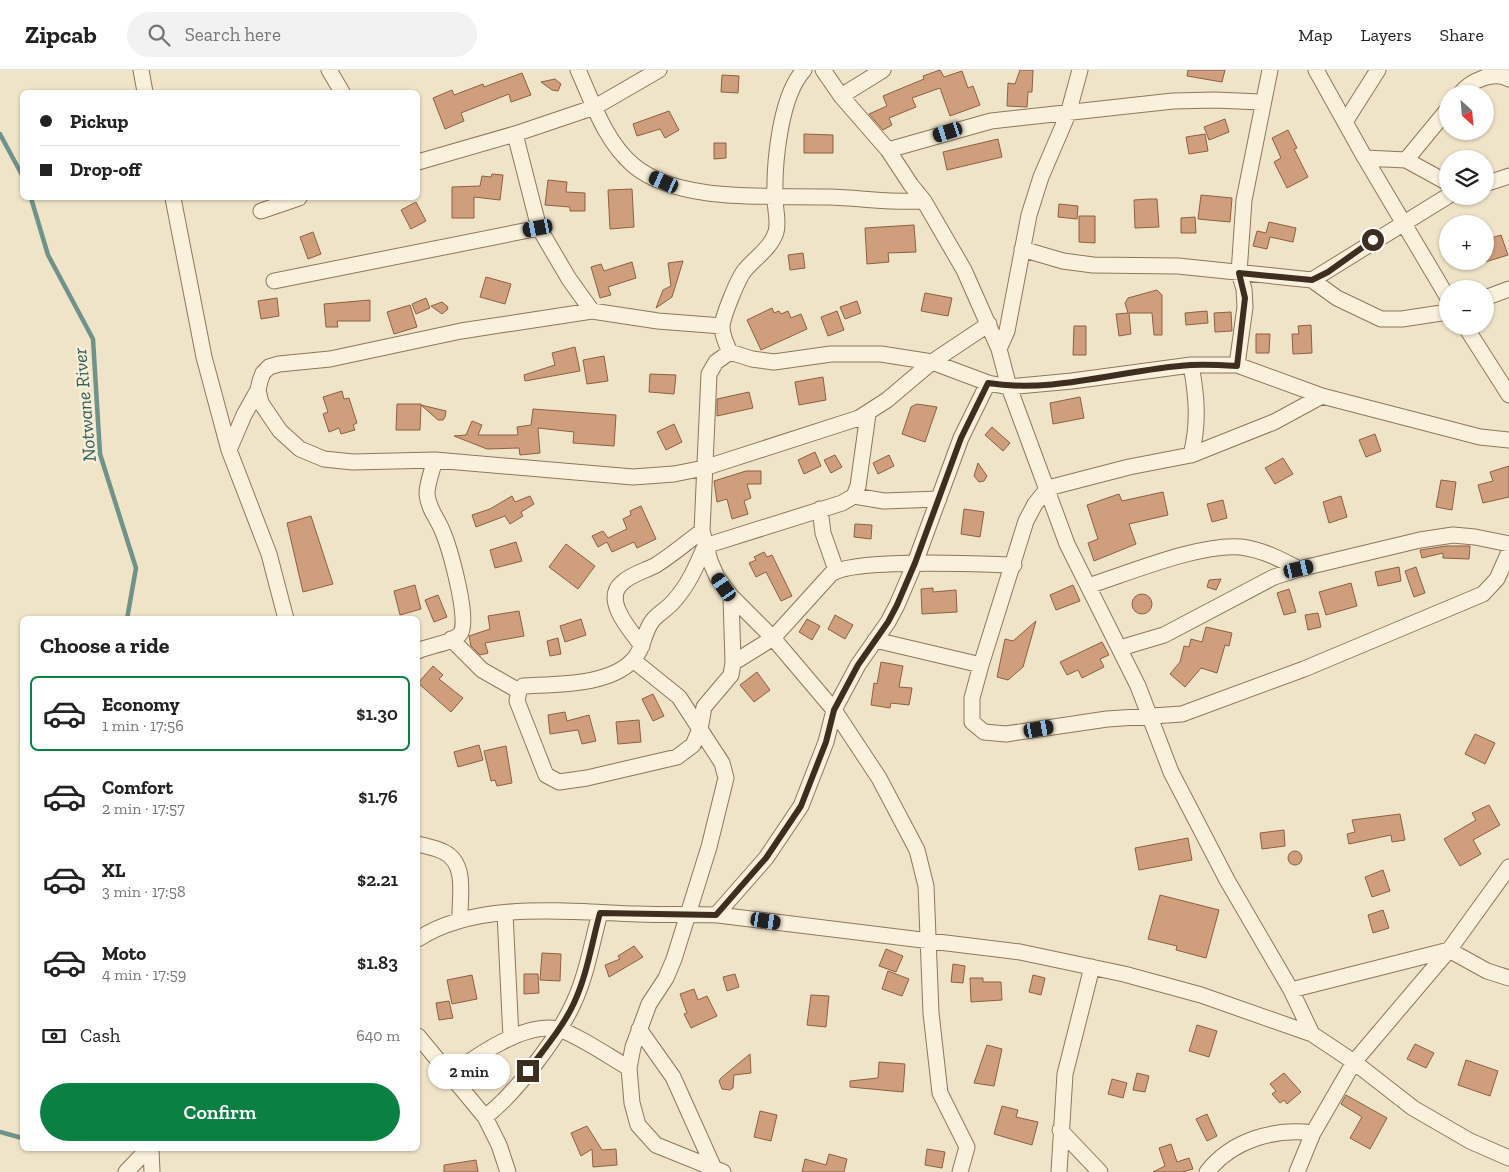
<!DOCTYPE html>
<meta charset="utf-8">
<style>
body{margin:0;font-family:"Zilla Slab",serif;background:#f2f2f2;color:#222;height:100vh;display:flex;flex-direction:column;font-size:19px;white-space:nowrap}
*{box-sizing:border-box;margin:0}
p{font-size:16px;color:#767676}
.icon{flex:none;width:28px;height:28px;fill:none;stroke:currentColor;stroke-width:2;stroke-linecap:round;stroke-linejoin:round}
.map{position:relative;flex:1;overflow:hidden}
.drawer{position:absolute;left:20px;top:546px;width:400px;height:535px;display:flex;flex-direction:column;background:#fff;border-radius:8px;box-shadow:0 1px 4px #0004}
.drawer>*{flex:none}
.hud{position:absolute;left:20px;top:20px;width:400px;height:110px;border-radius:8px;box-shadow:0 1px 4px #0004;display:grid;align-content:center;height:110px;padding:0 20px;background:#fff}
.needle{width:32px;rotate:154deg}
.fabs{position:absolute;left:1439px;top:15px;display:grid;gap:10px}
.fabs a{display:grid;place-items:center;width:55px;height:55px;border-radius:50%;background:#fff;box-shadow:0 1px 4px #0004;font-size:25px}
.end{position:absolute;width:22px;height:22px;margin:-11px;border:6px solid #3d2e20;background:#fff;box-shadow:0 0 0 2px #fff}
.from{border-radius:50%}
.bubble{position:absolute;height:35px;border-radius:18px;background:#fff;box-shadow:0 1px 4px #0004;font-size:16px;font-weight:600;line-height:35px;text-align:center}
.car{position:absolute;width:15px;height:30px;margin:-15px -8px;border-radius:6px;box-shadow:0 0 4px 1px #0007;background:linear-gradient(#222 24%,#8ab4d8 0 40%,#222 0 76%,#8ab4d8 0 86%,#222 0)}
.hud b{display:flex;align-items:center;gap:18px;height:48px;font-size:19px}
.hud b+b{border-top:1px solid #e0e0e0}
.hud i{width:12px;height:12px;background:#222}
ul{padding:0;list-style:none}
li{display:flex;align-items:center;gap:15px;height:75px;margin:0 10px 8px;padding:0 10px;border:2px solid transparent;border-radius:8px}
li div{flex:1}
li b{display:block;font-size:19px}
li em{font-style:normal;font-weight:600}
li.selected{border-color:#0b8043}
li>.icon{width:45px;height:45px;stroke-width:1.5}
h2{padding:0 20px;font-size:22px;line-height:60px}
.pay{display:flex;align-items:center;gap:12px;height:55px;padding:0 20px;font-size:19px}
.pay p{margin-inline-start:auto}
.action{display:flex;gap:10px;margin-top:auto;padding:10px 20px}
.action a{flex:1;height:58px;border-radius:30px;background:#0b8043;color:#fff;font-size:20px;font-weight:600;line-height:58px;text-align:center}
header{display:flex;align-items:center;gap:30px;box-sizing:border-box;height:70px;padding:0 25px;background:#fff;border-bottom:1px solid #e0e0e0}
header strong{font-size:24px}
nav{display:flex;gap:28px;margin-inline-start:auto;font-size:18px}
.search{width:350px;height:45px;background:#f2f2f2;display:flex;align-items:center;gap:12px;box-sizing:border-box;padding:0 18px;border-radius:28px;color:#767676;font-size:19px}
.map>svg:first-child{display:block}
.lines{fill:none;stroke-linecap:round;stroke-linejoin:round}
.stream{stroke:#6f938a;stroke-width:4.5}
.building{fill:#cf9f7d;stroke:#8d5f41}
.street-casing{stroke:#8d765c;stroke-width:17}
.street{stroke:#faf1dc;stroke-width:15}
.route{stroke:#3d2e20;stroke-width:6}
.labels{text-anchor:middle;stroke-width:5;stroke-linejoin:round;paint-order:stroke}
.water-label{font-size:19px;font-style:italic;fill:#2f5d5a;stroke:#f7eed8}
</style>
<header>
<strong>Zipcab</strong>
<div class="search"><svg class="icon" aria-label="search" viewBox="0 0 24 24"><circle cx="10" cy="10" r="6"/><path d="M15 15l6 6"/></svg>Search here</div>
<nav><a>Map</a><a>Layers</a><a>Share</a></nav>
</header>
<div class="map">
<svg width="1509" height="1102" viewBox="0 0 1509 1102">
<rect width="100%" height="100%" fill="#f0e4c8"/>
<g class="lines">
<path class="stream" d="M0 64 22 105
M31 128 48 185 93 269 100 384 136 498 127 549
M0 1062 22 1068"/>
</g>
<path class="building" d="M940 0 944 7 962 1 968 18 973 16 980 35 950 46 940 18 912 28 916 37 889 48 892 55 883 60 869 44 887 36 883 26 924 9 923 6Z
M1020 0H1033L1032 22H1028L1027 37 1007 36 1008 13 1015 14Z
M1188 0H1225L1222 12 1187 6Z
M522 3 531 25 511 32 509 24 461 43 464 51 445 59 433 28 452 20 454 25 483 14 484 17Z
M722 5 739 6 738 23 721 22Z
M555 9 561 14 558 21 552 20 541 12Z
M669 41 679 60 665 68 660 59 637 66 633 54Z
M1225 49 1229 62 1209 70 1204 57Z
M1288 60 1297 78 1294 79 1308 107 1287 118 1274 92 1281 88 1272 68Z
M804 64 833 65V83H804Z
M1205 64 1208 81 1189 84 1186 67Z
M998 69 1002 87 947 100 943 82Z
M714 73H726V88L714 89Z
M492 104 503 105 500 130 474 127V148H452V117L480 116 482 106 491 107Z
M548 110 567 112 566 122 585 123V141H570V137L545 135Z
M632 119 634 157 610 159 608 120Z
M1201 125 1232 128 1230 152 1198 149Z
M1149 129H1157L1159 157 1135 158 1134 130Z
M416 132 426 151 411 159 401 140Z
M1059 134 1078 136 1077 149 1058 147Z
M1079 146H1095V173L1079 172Z
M1195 147 1196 163H1181V148Z
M1269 152 1296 158 1293 172 1270 167 1267 179 1253 176 1257 161 1266 163Z
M914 155 916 182 888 183 889 192 867 194 865 158Z
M313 162 321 184 308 189 300 167Z
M1501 165 1508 185 1485 192V170Z
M803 183 805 198 790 200 788 185Z
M683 191 672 227 656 238 663 220 671 216 668 193Z
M632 192 636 208 608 217 611 225 600 228 591 197 601 194 604 201Z
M486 207 511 214 505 234 480 227Z
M1157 220 1162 225V265H1154L1152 243H1129L1131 264 1119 266 1116 244 1128 243 1125 233 1128 228Z
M925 223 952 228 948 246 921 241Z
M277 228 279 246 261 249 258 231Z
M426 228 430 238 416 244 412 234Z
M370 230V251H337L338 257H326L324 234Z
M857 231 861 243 845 249 840 237Z
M442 232 447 236 448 239 442 244 431 236Z
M410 235 417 257 394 264 387 242Z
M772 238 774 243 779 241 781 244 788 241 791 248 801 244 807 259 761 280 747 250Z
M837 241 844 260 828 266 821 247Z
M1207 241 1208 253 1186 255 1185 243Z
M1231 242 1232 261 1215 262 1214 243Z
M1311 255 1312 283 1293 284 1292 264H1299L1298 256Z
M1074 256H1086V285H1073Z
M1256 264H1270L1269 283H1256Z
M575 277 580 301 525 311 524 305 555 295 552 283Z
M604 286 608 311 587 314 583 290Z
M650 304 676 305 674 324 649 322Z
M823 307 826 330 799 335 795 312Z
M342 321 344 329 349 328 357 353 353 355 355 360 341 364 339 358 329 362 323 344 328 342 323 327Z
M749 322 753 338 717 346V329Z
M1080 327 1084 348 1053 354 1050 333Z
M397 334H421L420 360H396Z
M917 334 937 337 925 372 902 364 911 337Z
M421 335 446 341 445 347 443 350H438Z
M533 339 616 345 614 376 573 373 574 362 538 358 540 383 520 385 519 378 487 379 454 366 466 365 472 351 482 355 478 365H518L517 357 531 355Z
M674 354 682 372 666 380 657 362Z
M992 357 1010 373 1003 381 985 365Z
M1375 364 1381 381 1366 387 1359 370Z
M815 382 821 396 804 404 798 390Z
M835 385 842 397 831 403 824 390Z
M889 385 894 396 878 404 873 393Z
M1283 388 1293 404 1275 414 1265 398Z
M978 393 987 406 984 411 979 412 974 406Z
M1509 396V427L1483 433 1478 415 1493 411 1490 402Z
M746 401H761V414H747L751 428 744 431 748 444 732 449 727 429 717 432 714 411Z
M1441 410 1456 412 1452 440 1436 437Z
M1163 422 1168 445 1129 454 1136 474 1094 491 1088 473 1098 469 1087 435 1119 424 1122 431Z
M512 426 515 432 530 426 534 434 521 442 523 446 510 454 505 446 476 457 472 445 490 439Z
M1341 426 1347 447 1329 453 1323 432Z
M1223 430 1227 448 1212 452 1207 434Z
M641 436 656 469 637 478 634 472 612 482 607 472 598 477 592 466 603 461 608 468 627 459 623 449 631 445 630 441Z
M964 439 984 442 980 467 961 464Z
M311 446 333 514 303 522 287 453Z
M855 454 872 455 871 469 854 467Z
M516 472 522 491 495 498 490 480Z
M566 474 595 496 578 519 549 497Z
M1446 476H1470L1469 489 1443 488V483L1422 488 1420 480Z
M764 482 767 487 772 485 792 526 781 531 766 502 756 507 749 493 756 490 754 487Z
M1399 497 1401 511 1378 516 1375 502Z
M1416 497 1425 523 1414 527 1405 501Z
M1221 509 1216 520 1207 517 1209 510Z
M1351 513 1357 536 1326 545 1319 522Z
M415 515 421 539 400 545 394 521Z
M1073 515 1080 531 1056 540 1050 525Z
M933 518V522L956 520 957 542 922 544 921 519Z
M1289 519 1296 542 1284 545 1277 523Z
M1132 534a10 10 0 1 1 20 0a10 10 0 1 1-20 0Z
M438 525 447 547 434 552 425 530Z
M519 541 524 566 485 573 488 583 480 585 471 576 469 566 490 559 488 546Z
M1318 543 1321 557 1308 560 1305 545Z
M835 545 853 555 845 569 828 559Z
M581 549 586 565 565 572 560 556Z
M807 549 820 556 812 570 799 562Z
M1036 551 1023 597 1008 610 997 607 1005 569 1013 571Z
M1206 557 1232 563 1229 576 1225 575 1217 603 1201 598 1185 617 1170 604 1180 592 1184 576 1189 577 1191 569 1202 572Z
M558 568 561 584 550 586 547 571Z
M1102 572 1109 585 1100 589 1104 597 1082 608 1078 600 1067 605 1060 592Z
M881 592 903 596 899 617 912 618 909 635 891 633 890 638 871 635 874 613 877 614Z
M433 596 443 605 439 609 463 628 451 642 418 613Z
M757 602 770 620 754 632 740 615Z
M653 624 664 646 653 651 642 629Z
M565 642 567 651 589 645 596 671 582 674 578 660 550 664 548 645Z
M639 650 641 672 618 674 616 652Z
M1475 664 1495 673 1485 694 1465 684Z
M479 675 483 690 458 697 454 682Z
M506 676 512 713 497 716 495 710 491 711 484 681Z
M1489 735 1500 755 1473 770 1481 784 1460 796 1444 769 1476 750 1472 743Z
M1400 744 1405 770 1392 772 1391 765 1349 774 1347 764 1355 762 1352 750Z
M1284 760 1285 776 1262 779 1260 763Z
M1188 768 1192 790 1139 800 1135 778Z
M1288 788a7 7 0 1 1 14 0a7 7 0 1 1-14 0Z
M1383 800 1390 821 1372 827 1365 807Z
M1160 825 1219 840 1206 888 1176 880 1177 876 1148 869Z
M1383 840 1389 858 1373 863 1368 845Z
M634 876 643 887 609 907 605 895 620 889 618 886Z
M886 879 903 886 896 902 879 896Z
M542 883 561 884 560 911 540 910Z
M953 894 965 896 963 913 951 912Z
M888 901 909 909 902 926 882 919Z
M524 904H538L539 923 524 924Z
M735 904 739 917 727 921 723 907Z
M472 905 477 929 452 934 447 910Z
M1033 905 1045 908 1041 925 1029 922Z
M970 908H983V912H1001L1002 930 971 932Z
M694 919 698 930 707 926 717 946 691 958 684 944 687 943 680 924Z
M811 925 829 926 826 957 807 955Z
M449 931 453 948 439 950 436 933Z
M1197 955 1217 961 1209 987 1189 981Z
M1415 974 1434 983 1426 998 1407 989Z
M987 975 1002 979 994 1016 974 1013Z
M750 984 751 1003 734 1005 733 1018 730 1020 722 1019 719 1011 721 1008Z
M1466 990 1498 1001 1490 1026 1458 1015Z
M879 992 905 994 903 1022 850 1017V1011L878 1008Z
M1137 1003 1149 1006 1145 1022 1133 1020Z
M1284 1003 1301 1022 1287 1034 1284 1030 1280 1033 1272 1024 1276 1021 1270 1014Z
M1112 1009 1127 1013 1123 1028 1108 1024Z
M1346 1025 1387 1048 1370 1079 1350 1068 1362 1047 1341 1034Z
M1002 1036 1018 1040 1016 1047 1038 1052 1032 1075 994 1064Z
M760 1041 777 1045 771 1071 754 1067Z
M1207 1044 1217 1066 1207 1071 1196 1049Z
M587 1056 602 1080 616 1079 617 1095 593 1097 592 1079 581 1086 571 1063Z
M1171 1074 1177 1092 1189 1088 1193 1099 1182 1102H1153L1165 1096 1159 1078Z
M927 1079 945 1082 942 1098 925 1095Z
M829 1084 847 1089 844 1102H802L805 1089 826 1095Z
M476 1090 478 1102H444V1095Z"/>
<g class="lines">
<defs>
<path id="street" d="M141 0 145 22
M329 0 342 22
M578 0C593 33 605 71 633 95 679 134 771 125 829 127 861 128 893 133 924 131
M804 0C780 26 774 93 775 128 775 139 779 152 776 162 771 178 755 188 745 200 738 208 723 246 722 256 722 265 726 274 730 282L752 289 774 292 831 284H881L932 292 988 313 1009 317 1072 311 1191 295H1237L1322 326 1480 367 1509 370
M823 0 841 26 888 80 911 115 924 131 964 200 999 279 1009 317 1067 474 1138 616 1171 702 1227 810 1291 920 1312 964
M1316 0 1365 88 1448 228
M1460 24C1470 11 1494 0 1509 9
M841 26 883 0
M1345 52 1378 0
M515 64 539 158 569 209 592 241
M888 80 991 51 1173 31 1215 30 1261 32
M1365 88 1406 90 1448 113
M1406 90 1448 39
M418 92 515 64 595 37 659 0
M1485 114 1509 106
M173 128 204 287 229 380 269 484 286 549
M261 141 299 128
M1022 179 1063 191 1093 195 1178 196 1312 210 1337 228 1381 249H1402L1448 242
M1312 210 1448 126
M274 211 539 158
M1485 228 1509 219
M722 256 658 251 592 241 461 261 330 289 279 294 269 297 263 303 260 311 258 320 261 333 280 361 300 379 324 389 353 392 435 390 633 407 674 404 704 398 859 348 887 330 932 292 989 254
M1465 256 1509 325
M999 279 1007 261 1029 145 1041 107 1068 44 1080 0
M730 282 716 292 709 304 702 461 710 491 717 507 731 526 773 568 834 640 879 708 917 780 926 816 931 943 940 1023 967 1077 960 1102
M1191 295C1197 327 1199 354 1191 385
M1237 295 1245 237 1244 219 1239 203 1244 130 1270 0
M1322 326 1274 352 1191 385 1129 397 1048 418 1035 434 1026 451 981 595 972 628V652L984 662 1006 664 1107 649 1182 644 1304 599 1483 524 1497 509 1509 482
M229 380 244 345 258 320
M854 426 884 431 939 429
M820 439 823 463 836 500
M1088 516C1129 503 1200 473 1241 477 1263 480 1280 489 1299 499
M731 526 733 593 731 605 704 637 700 659 693 675 677 687 587 708 559 712 546 705 517 631 519 621 523 616C556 614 609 616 633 590 644 579 643 562 653 550 659 543 667 539 673 532 688 516 697 495 705 476L842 433 854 426 858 416 868 344
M451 569 482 600 519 621
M875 570 981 595
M642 576C631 561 602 530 622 513 631 504 645 501 656 495 672 485 687 472 702 461
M1120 578 1164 565 1274 507 1299 499 1420 470 1453 465 1475 467 1509 474
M418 581C429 575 452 574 460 564 471 552 449 476 442 460 437 448 428 438 427 424 427 413 432 401 435 390
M633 590 679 627 722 693 726 708 709 777 674 889 666 908 649 934 633 977 629 998 632 1033 638 1055 656 1075 723 1102
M733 593 773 568 831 504C853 488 981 494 1014 495
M418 774C426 776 436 778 444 782 468 794 459 828 460 850
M505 843 511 968
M716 845 766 788 801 736 826 672 834 640 858 595 888 552 897 535 915 493 961 368 988 313
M418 869C477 830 570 842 638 844 665 845 691 844 718 845L1020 882 1124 904 1201 925 1312 964 1354 992 1413 1038 1470 1071 1509 1088
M1291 920 1449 880 1487 901 1509 908
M639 959 673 1007 713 1096
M418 966 485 1047 499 1075 508 1102
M449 1006C475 987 524 952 557 959 573 962 613 989 629 998
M485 1047C516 1023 558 968 574 932 587 904 592 872 600 843
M1060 1060 1100 1102
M151 1079 152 1102
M126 1102 148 1079
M1059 1102 1065 1004 1092 897
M1207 1102C1232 1070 1274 1058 1313 1063
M1297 1102 1313 1063 1354 992 1449 880 1509 797"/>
</defs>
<use href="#street" class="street-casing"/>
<use href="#street" class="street"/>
</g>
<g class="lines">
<path class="route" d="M528 1001C544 979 563 957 574 933 587 905 592 872 600 843L716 845 766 788 801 736 826 672 834 640 858 595 888 552 897 535 915 493 961 368 988 313C1055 324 1124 299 1191 295 1206 294 1222 295 1237 296L1245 228 1239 203 1312 210 1328 202 1373 170"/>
</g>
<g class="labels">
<g class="water-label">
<text transform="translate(84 335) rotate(-95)" y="7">Notwane River</text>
</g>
</g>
</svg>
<div class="fabs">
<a><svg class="needle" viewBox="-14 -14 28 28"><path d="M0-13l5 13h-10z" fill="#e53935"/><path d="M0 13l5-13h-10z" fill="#767676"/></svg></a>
<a><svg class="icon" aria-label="layers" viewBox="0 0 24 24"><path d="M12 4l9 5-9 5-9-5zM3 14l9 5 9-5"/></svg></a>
<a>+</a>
<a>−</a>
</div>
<i class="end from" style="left:1373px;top:170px"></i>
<i class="end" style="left:528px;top:1001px"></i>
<div class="bubble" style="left:428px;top:984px;width:82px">2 min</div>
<i class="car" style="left:948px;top:62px;rotate:252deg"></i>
<i class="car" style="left:664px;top:112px;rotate:294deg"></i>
<i class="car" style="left:538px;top:158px;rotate:259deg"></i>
<i class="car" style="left:1299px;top:499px;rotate:77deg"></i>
<i class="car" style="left:724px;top:517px;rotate:325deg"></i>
<i class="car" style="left:1039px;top:659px;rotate:80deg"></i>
<i class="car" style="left:766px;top:851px;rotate:99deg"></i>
<div class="hud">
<b><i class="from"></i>Pickup</b>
<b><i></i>Drop-off</b>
</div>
<section class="drawer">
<h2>Choose a ride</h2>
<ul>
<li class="selected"><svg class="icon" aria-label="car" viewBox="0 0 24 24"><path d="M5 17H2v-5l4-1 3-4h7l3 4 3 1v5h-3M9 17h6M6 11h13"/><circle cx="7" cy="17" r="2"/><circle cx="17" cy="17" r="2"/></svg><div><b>Economy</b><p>1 min · 17:56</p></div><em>$1.30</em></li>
<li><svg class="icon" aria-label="car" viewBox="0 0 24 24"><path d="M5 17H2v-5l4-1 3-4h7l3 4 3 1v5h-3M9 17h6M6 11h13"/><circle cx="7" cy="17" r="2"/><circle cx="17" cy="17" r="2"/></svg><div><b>Comfort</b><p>2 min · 17:57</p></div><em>$1.76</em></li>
<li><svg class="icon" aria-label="car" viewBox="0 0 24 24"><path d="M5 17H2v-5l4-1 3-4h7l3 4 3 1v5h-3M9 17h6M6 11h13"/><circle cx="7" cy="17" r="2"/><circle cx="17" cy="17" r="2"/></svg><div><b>XL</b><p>3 min · 17:58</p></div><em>$2.21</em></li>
<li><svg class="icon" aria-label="car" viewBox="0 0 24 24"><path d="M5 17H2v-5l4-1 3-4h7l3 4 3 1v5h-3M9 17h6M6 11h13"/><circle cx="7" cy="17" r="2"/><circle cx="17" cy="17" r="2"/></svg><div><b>Moto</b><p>4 min · 17:59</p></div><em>$1.83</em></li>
</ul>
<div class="pay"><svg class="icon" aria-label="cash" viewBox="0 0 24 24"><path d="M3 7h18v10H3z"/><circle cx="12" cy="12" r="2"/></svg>Cash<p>640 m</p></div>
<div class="action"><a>Confirm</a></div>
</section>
</div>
